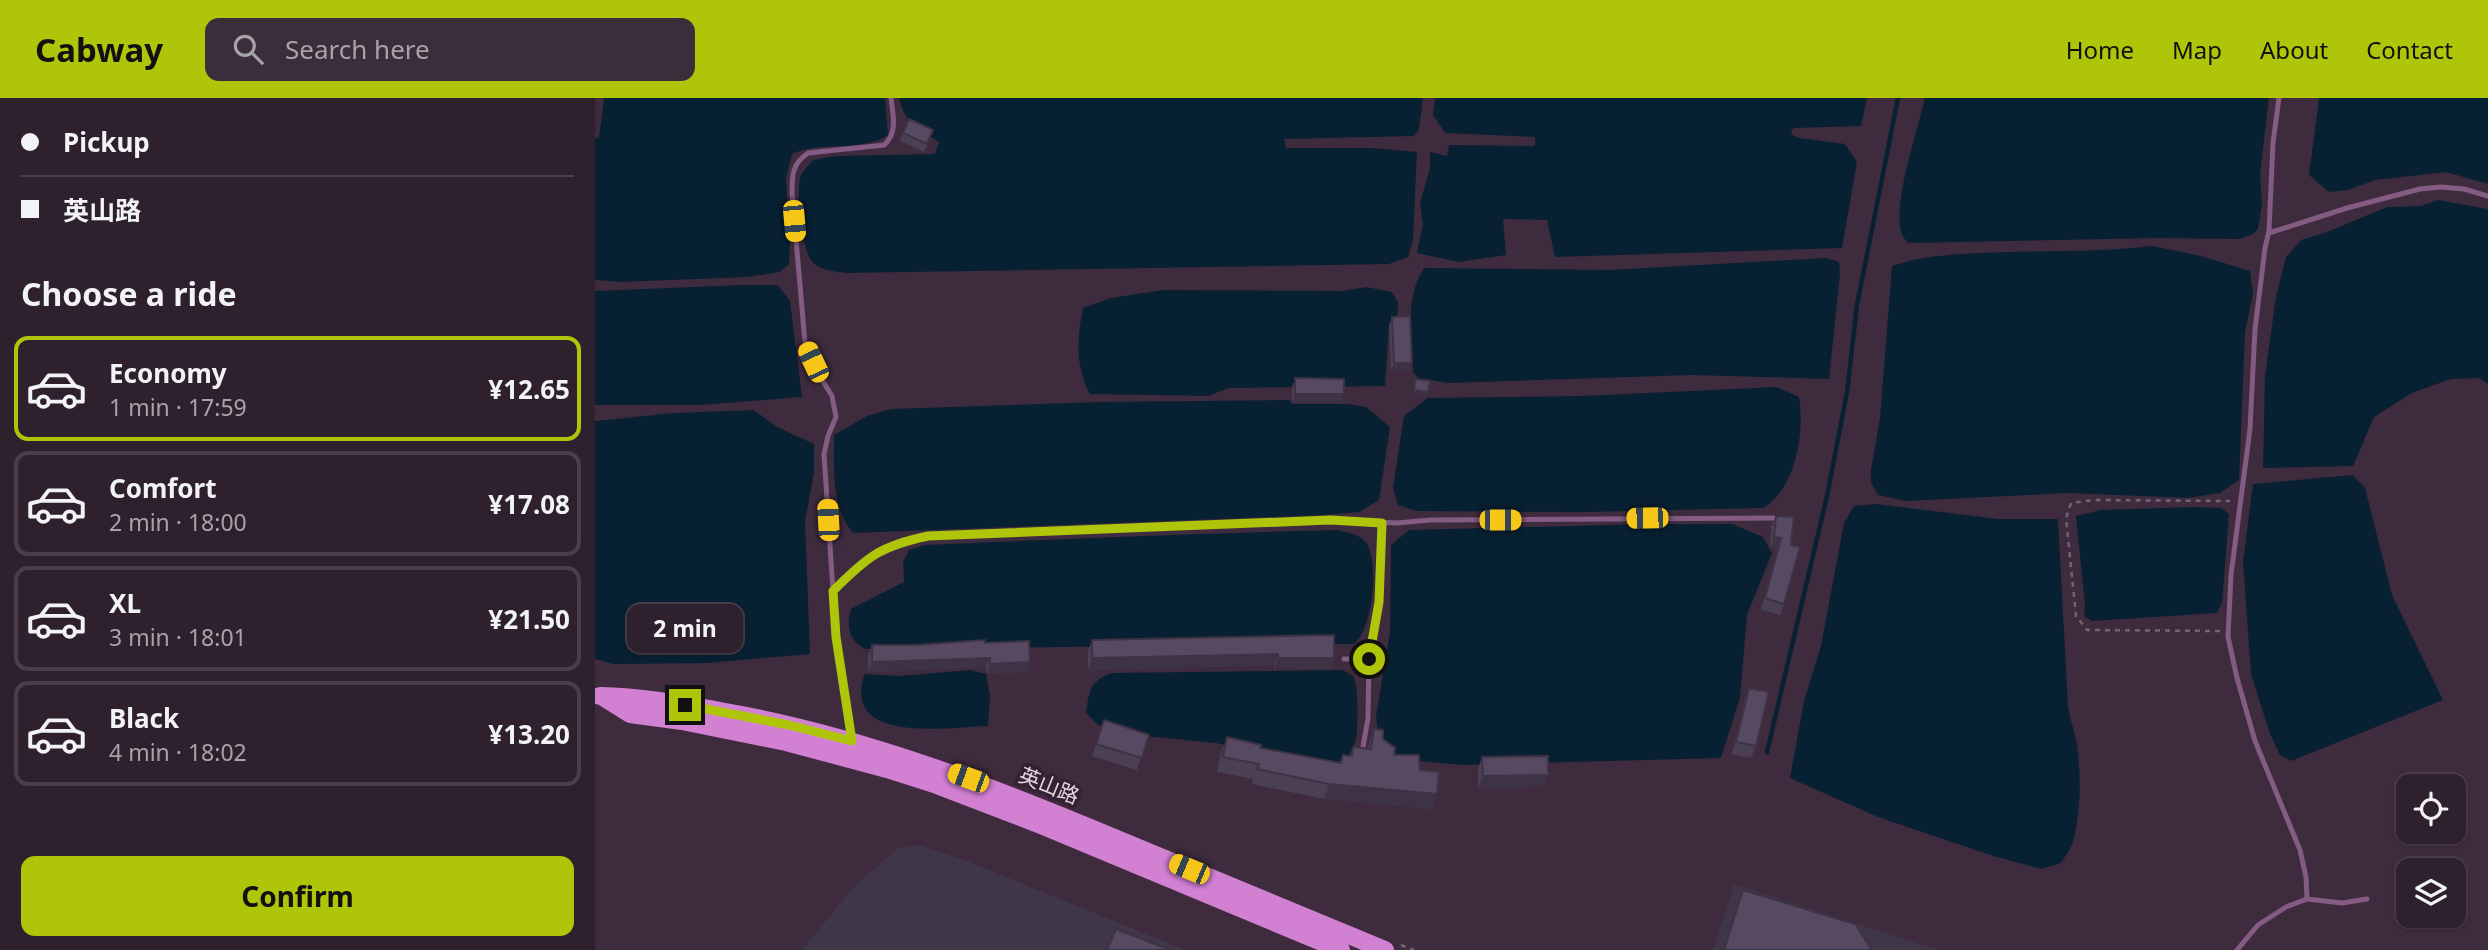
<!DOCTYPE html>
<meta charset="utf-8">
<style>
body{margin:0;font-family:"Noto Sans","Noto Sans SC",sans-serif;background:#3b2d3a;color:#f1f3f6;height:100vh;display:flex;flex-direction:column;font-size:26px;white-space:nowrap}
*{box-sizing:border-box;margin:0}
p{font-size:23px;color:#a7a3aa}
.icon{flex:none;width:38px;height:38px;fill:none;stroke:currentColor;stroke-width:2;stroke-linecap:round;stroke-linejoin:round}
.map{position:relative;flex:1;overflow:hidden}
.side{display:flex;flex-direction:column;background:#2f202e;width:595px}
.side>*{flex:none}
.guide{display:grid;align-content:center;height:154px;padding:0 21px;background:#2f202e}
.tools{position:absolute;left:1801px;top:676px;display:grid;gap:14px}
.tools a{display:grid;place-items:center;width:70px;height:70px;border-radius:14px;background:#2f202e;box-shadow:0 2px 5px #0004,0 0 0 2px #4a3e4a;font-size:35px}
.end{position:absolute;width:32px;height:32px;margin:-16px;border:9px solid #aec509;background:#111;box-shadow:0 0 0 4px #111}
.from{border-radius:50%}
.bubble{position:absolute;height:49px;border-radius:14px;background:#2f202e;box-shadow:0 2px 5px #0004,0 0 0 2px #4a3e4a;font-size:23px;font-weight:700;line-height:49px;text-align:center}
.car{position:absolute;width:21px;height:42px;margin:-21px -10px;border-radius:9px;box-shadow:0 0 5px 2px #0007;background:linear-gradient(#f5c518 24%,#345 0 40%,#f5c518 0 76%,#345 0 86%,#f5c518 0)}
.guide b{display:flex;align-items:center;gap:24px;height:66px;font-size:26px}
.guide b+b{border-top:2px solid #4a3e4a}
.guide i{width:18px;height:18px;background:#f1f3f6}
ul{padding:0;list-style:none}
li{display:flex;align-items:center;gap:21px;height:105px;margin:0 14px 10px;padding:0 7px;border:4px solid #4a3e4a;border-radius:14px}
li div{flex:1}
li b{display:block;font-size:26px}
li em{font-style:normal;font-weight:700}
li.active{border-color:#aec509}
li>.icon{width:63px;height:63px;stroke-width:1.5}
h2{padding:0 21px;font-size:32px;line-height:84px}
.button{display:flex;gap:14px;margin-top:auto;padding:14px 21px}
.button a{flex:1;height:80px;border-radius:14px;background:#aec509;color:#111;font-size:28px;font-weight:700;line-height:80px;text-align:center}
header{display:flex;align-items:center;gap:42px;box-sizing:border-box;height:98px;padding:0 35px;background:#aec509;color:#111}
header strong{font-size:33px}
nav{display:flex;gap:38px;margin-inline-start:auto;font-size:24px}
.search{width:490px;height:63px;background:#3b2d3a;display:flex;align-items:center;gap:18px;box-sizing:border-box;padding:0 24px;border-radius:14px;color:#a7a3aa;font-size:26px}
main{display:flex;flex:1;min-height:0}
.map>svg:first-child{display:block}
.industrial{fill:#3f3647}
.water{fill:#082132}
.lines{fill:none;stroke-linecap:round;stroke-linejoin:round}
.stream{stroke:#082132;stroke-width:4.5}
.path{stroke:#756374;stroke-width:2.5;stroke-dasharray:5 5;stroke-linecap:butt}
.lane{stroke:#835b83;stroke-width:5}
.primary{stroke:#d280d2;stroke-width:18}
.wall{fill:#4b3f54}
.shaded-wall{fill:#3d3345}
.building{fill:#574962;stroke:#3d3345;stroke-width:2}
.route{stroke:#aec509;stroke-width:9}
.labels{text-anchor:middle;stroke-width:7;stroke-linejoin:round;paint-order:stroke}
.street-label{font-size:21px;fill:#e3d5e2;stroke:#352134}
</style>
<header>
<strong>Cabway</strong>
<div class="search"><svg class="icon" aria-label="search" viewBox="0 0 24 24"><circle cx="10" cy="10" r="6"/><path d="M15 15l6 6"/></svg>Search here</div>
<nav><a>Home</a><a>Map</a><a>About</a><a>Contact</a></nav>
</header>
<main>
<section class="side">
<div class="guide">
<b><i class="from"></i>Pickup</b>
<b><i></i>英山路</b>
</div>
<h2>Choose a ride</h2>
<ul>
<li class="active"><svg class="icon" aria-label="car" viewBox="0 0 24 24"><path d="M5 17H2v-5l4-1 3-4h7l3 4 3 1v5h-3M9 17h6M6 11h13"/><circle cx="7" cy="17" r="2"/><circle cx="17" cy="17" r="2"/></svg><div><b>Economy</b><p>1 min · 17:59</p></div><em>¥12.65</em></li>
<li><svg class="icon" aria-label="car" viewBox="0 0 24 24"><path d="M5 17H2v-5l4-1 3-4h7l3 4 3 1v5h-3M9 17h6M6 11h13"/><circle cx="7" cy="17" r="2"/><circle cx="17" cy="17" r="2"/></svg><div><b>Comfort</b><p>2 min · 18:00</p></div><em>¥17.08</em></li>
<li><svg class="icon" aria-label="car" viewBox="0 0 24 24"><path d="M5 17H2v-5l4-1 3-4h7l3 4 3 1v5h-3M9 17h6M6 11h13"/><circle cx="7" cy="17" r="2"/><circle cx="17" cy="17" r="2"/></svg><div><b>XL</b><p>3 min · 18:01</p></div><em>¥21.50</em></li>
<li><svg class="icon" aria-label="car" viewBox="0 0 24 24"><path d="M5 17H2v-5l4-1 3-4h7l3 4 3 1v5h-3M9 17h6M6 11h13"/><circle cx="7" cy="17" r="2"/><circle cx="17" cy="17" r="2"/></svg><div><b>Black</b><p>4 min · 18:02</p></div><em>¥13.20</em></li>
</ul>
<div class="button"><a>Confirm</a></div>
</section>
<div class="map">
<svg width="1893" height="852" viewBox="0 0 1893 852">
<rect width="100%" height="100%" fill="#3f2b3e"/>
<path class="industrial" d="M324 747 372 763 590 852H207L257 791 302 751Z
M1139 786 1343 852H1118Z"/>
<path class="water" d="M9 0H290L293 37C266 55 227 42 197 56L191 80 195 145 194 166 185 174 152 179 26 184 0 182V41L4 39Z
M304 0H828L824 31 819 38 689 41 691 50H776L822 54 818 142 813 159 794 166 251 175C239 173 223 173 216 162 206 145 201 99 205 80 207 74 213 68 218 62L240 58 340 56 344 44C323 30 310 26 304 0Z
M840 0H1272L1266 28 1198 30 1196 36 1204 40 1250 46 1262 64 1247 150 960 159 952 122 908 121 911 157 864 164 822 155 828 126 825 105 835 70V54L852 58 854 47 940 48V39L850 35 838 17Z
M1330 0H1674L1665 76 1667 106 1663 131 1658 136 1644 141 1562 140 1314 145C1312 143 1308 140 1307 137 1296 109 1323 31 1330 0Z
M1724 0H1893V86L1851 74 1780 82 1753 92 1734 94 1714 77Z
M1843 102 1893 111V286L1885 280 1856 281 1817 295 1779 319 1758 368 1668 370 1670 278 1681 198 1691 159 1706 142 1732 134 1792 109 1826 108Z
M1557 148 1606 158 1655 173 1658 195 1650 235 1644 382 1625 395 1593 400 1475 395 1311 403 1283 397 1276 384V372L1285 320 1297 168C1327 158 1352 157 1383 155 1441 152 1500 155 1557 148Z
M1232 160 1244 164 1245 176 1234 281 1096 277 853 285 823 280 818 274C817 239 809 201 829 170L1016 172Z
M147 187H183L195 203 207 299 105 307H0V193Z
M771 189 797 194 803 204 802 220 794 227 790 288 634 290 613 298 495 296C480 268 482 240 488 210L516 200 568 192 747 193Z
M1181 289 1204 299C1210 333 1201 392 1168 410L992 414 821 413 803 407 798 390 809 318 833 300 987 298Z
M695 302 697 306H752L771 309 795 329 784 402 764 414 731 417 258 435C236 409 239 369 239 337L272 318 296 311 503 304Z
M159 312 182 329 219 346V375L210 423 215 556 113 565 19 566 0 561V323L79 315Z
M1758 377 1770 390 1797 497 1848 602 1696 663 1685 657 1675 636 1656 576 1648 464 1658 386Z
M1281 406 1403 421H1463L1473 609C1475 621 1480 635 1482 646 1486 676 1486 711 1479 740 1477 749 1471 757 1466 765L1446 771 1398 758 1283 719 1195 680 1209 603 1226 548 1249 425 1259 408Z
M1600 409 1626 410 1634 416 1627 505 1622 515 1497 523 1489 518 1490 507 1481 418 1506 412Z
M1054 426H1137L1168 439 1177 455 1152 517 1145 600 1126 660 868 667 823 663 803 667 785 652 781 618 795 534 796 447 814 432Z
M743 432C753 435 766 436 772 446 784 467 778 530 759 546L270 551C254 542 251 529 256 511L309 484 308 464 314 452 330 447C468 441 605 435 743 432Z
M375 572 391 576 395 597 393 628C363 629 277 642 267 603 265 595 266 584 270 576L303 578Z
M748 572C750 573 756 577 758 578 764 587 763 631 761 641 759 651 753 658 748 666L668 656 621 645 549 638 503 627 491 615C494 594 495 582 517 575Z"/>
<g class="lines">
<path class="stream" d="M1172 654 1232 398 1252 294 1262 207 1303 0"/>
<path class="path" d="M1625 533 1492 532 1481 518 1471 420 1476 405 1499 402 1635 403
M806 847 819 852"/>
<path class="lane" d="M1684 0 1678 45 1674 133 1670 150 1660 231 1655 331 1636 477 1633 539 1642 580 1660 643 1705 752 1711 779 1712 801
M1674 135 1752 110 1825 91 1846 89 1869 91 1893 98
M238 493C273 459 285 448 333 438L735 422 802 425 835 422 1183 420
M749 561H774
M256 640 241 539 229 356 233 338 241 319 237 298 227 282 210 245 197 95C197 77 197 66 213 55L289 47C303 35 298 17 296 0
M767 655 773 620 774 561 784 504 787 425
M1642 852 1663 827 1691 809 1712 801 1747 805 1772 801"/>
<path class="primary" d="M5 598C46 599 85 606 125 613 264 637 393 687 522 741 611 778 701 815 790 852
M8 599 35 616 87 623 191 644 292 671 342 687 441 725 746 852"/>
</g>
<path class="wall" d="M308 35 336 40 329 54 305 43Z
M797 219 814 273H796L794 227Z
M700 280 749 296 746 304H697V289Z
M1181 418 1199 419 1189 506 1185 517 1166 512 1182 451 1175 450 1176 429Z
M739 537 735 571H679V567L493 572V553L497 542Z
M390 545 435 564 432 574 392 576 391 569 273 574V557L277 547Z
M1154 590 1161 648 1156 660 1137 656 1150 602Z
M509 622 554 637 542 672 497 658Z
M779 631 788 641 799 657 825 672 842 696 837 711 729 701 657 686 658 681 622 674 626 654 632 639 665 650 745 664 748 657 755 658 758 649 773 651 774 646Z
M887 659 949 689 883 690V671Z"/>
<path class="shaded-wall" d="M799 265H817L814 273H796Z
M819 292 833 294 832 298 817 296Z
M700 296H749L746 304H697Z
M1179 439 1186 440 1182 451 1175 450Z
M683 556 679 567 493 572 497 560Z
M395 560 391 569 273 574 277 564Z
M683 560H739L735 571H679Z
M435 564 432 574 392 576 395 566Z
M953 677 949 689 883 690 888 678Z
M734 686 842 696 837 711 729 701Z"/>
<path class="building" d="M314 21 338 32 332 46 308 35Z
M815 218 817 265H799L797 219Z
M700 280 749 281V296H700Z
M820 281 835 283 833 294 819 292Z
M1181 418 1199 419 1196 447 1205 449 1189 506 1170 500 1186 440 1179 439Z
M739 537V560H683V556L497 560V542Z
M390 542V545L434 543 435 564 395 566V560L277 564V547H320Z
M1154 590 1174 594 1161 648 1141 644Z
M509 622 554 637 547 660 501 646Z
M779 631 788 632V641L800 650 799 657H824L825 672 844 674 842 696 734 686 662 671 664 666 628 659 632 639 666 647 665 650 746 665 748 657 757 658 758 649 776 651Z
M953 658V677L888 678 887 659Z
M1148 792 1260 826 1277 852H1129Z
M521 831 575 852H512Z"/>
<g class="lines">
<path class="route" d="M90 607 194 627 257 643 241 539 238 493C272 459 285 448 333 438L735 422 787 425 784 504 774 561"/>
</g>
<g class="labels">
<g class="street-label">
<text transform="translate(454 688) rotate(22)" y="7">英山路</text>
</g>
</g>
</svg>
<div class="tools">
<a><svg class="icon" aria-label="locate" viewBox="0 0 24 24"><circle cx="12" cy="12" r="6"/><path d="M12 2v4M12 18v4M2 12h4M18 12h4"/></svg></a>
<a><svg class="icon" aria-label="layers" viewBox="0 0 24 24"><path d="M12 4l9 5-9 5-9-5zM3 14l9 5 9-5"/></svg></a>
</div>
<i class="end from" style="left:774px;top:561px"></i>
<i class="end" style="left:90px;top:607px"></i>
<div class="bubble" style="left:32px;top:506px;width:116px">2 min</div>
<i class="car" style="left:199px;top:123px;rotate:175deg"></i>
<i class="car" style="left:218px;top:264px;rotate:335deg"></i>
<i class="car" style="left:1052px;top:420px;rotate:269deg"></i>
<i class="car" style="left:233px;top:422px;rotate:357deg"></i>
<i class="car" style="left:905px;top:422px;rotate:90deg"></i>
<i class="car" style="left:373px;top:680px;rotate:290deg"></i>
<i class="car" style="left:594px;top:771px;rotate:293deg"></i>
</div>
</main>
